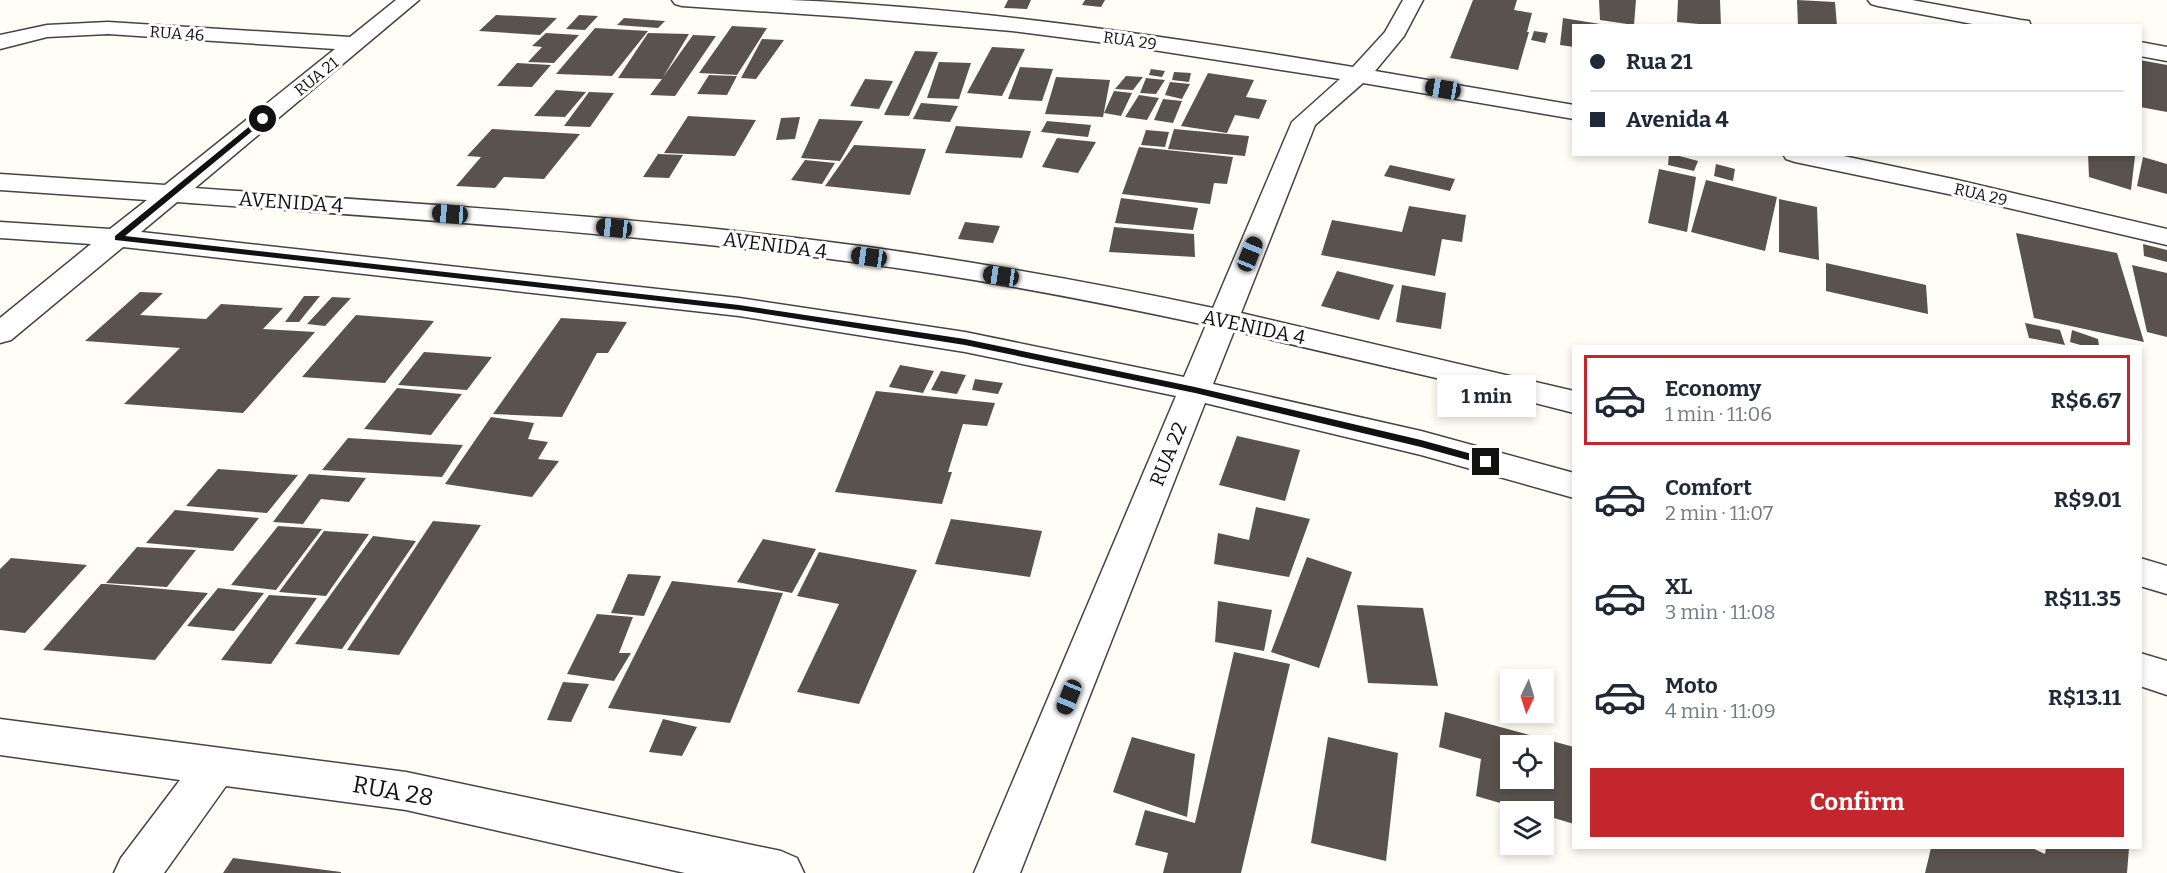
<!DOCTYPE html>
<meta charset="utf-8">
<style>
body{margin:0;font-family:Bitter,serif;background:#f2f2f3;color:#1f2937;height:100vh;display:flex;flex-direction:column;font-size:22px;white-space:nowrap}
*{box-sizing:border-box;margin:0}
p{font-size:20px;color:#747a83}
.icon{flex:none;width:33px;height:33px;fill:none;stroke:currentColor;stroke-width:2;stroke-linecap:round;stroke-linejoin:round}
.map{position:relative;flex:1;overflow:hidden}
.details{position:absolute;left:1572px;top:345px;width:570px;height:504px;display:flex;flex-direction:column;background:#fff;border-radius:0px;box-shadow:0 3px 9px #0003}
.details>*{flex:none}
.banner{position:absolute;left:1572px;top:24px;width:570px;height:132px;border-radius:0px;box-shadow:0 3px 9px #0003;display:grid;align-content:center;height:132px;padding:0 18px;background:#fff}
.needle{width:39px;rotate:184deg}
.controls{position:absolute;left:1500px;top:669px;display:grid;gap:12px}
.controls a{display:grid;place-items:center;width:54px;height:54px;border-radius:0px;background:#fff;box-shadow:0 3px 9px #0003;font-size:30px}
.end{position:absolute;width:27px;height:27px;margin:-14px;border:8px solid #111;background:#fff;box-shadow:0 0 0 3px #fff}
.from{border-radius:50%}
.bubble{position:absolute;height:42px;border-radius:0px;background:#fff;box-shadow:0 3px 9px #0003;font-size:20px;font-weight:700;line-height:42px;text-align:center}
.car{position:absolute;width:18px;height:36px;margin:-18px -9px;border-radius:8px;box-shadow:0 0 4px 2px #0007;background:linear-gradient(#222 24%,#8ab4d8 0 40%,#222 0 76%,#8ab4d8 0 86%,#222 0)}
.banner b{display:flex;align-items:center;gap:21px;height:57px;font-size:22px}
.banner b+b{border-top:2px solid #e0e1e3}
.banner i{width:15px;height:15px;background:#1f2937}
ul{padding:10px 0 0;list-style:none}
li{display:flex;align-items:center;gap:18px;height:90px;margin:0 12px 9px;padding:0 6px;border:3px solid transparent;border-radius:0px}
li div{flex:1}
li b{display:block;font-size:22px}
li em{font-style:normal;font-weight:700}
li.active{border-color:#c4262e}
li>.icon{width:54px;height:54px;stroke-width:1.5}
.primary-button{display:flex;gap:12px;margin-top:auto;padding:12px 18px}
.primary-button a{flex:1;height:69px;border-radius:0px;background:#c4262e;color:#fff;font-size:24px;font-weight:700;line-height:69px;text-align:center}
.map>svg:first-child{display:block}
.building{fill:#5a524d;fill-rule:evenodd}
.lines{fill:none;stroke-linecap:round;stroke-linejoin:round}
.street-casing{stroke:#444;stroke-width:3}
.street{fill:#fff;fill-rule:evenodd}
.route{fill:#111}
.labels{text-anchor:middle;stroke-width:6;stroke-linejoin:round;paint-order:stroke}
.far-street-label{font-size:16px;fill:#111;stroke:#fff}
.street-label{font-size:20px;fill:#111;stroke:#fff}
.near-street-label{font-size:24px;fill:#111;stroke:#fff}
</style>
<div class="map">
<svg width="2167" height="873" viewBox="0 0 2167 873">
<rect width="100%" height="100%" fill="#fffdf5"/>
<path class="building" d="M1008 0H1031L1027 9 1004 8Z
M1085 0H1105L1101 7 1082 5Z
M1473 0H1517L1514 10 1532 13 1527 32H1529L1518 70 1450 58Z
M1599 0H1636L1634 25 1600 20Z
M1678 0H1720L1721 26 1677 22Z
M1797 0 1835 2 1837 26H1798Z
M496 15 557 18 540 35 479 31Z
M579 15 598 16 585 30 566 29Z
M624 18 665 21 658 28 617 25Z
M1563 18 1600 24V26H1574V47L1560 45Z
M732 26 767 28 737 75 699 73Z
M595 28 648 31 612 76 556 74Z
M1534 31 1548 33 1545 43 1531 40Z
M546 33 579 35 554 63 528 62 542 47 532 46Z
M648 33 689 34 663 77 693 35 716 36 675 96 650 95 662 79 618 78Z
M762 39 784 40 756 79 741 78Z
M992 47 1025 49 1002 96 967 93Z
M915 51 938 52 909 116 884 115Z
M2140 60 2167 65V112L2140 107Z
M939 62 971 63 959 99 927 98Z
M517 63 551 65 532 87 497 86Z
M1020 67 1053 69 1042 101 1008 99Z
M1151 69 1165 71 1162 77 1149 75Z
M1174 72 1191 73 1189 82 1172 80Z
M1208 73 1254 80 1246 97 1267 100 1259 119 1235 115 1227 133 1181 126Z
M709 75 735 76H737L727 95 697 94Z
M1126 76 1143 77 1133 90 1115 89Z
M1056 77 1110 80 1103 117 1045 114Z
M1146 78 1165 80 1156 94 1140 93Z
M865 79 893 81 879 109 850 106Z
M1170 82 1190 84 1182 99 1165 95Z
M556 90 586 92 565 117 534 116Z
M1114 91 1132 93 1121 116 1104 113Z
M589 92 614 93 590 127 564 126Z
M1139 95 1159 98 1147 120 1125 117Z
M1163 99 1182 101 1173 123 1154 120Z
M921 103 958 106 950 122 913 119Z
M688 116 756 120 735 156 664 153Z
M800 117 795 139 776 140 781 118Z
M819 119 863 121 840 161 801 158Z
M1047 121 1091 125 1088 137 1041 132Z
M956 126 1031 131 1022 158 945 153Z
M492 129 580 134 544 179 504 177 495 188 456 186 481 157 467 156Z
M1174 129 1249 136 1245 156 1168 149Z
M1146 130 1169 132 1165 147 1141 145Z
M1057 138 1096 142 1078 173 1042 167Z
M854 145 926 149 910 195 825 186Z
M1139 147 1233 157 1227 184 1214 183 1210 204 1122 194Z
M658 154 683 155 669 178 643 177Z
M1669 154H1672L1698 161 1694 171 1668 165Z
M2088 154 2135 156 2131 190 2089 177Z
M2143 157 2167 164V194L2137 186Z
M805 160 835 163 822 184 791 180Z
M1716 164 1735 169 1733 181 1714 176Z
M1390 165 1455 179 1450 191 1384 176Z
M1659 169 1696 177 1687 232 1648 223Z
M1706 180 1777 197 1765 251 1691 232Z
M1121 198 1198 208 1193 230 1115 223Z
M1779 199 1817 207 1819 260 1779 252Z
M1409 206 1466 215 1462 242 1442 239 1435 276 1321 255 1332 220 1402 232Z
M965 222 1000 226 993 243 958 239Z
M1114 227 1194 234 1195 257 1109 252Z
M2016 233 2117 253 2144 342 2034 318Z
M2143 244 2167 250V262L2144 256Z
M1826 263 1926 285 1928 314 1826 291Z
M2132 265 2167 273V337L2147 332Z
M1337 271 1394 285 1379 320 1321 306Z
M1402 285 1446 293 1441 329 1396 322Z
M140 292 163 293 140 315 206 319 221 304 283 308 263 329 315 332 243 413 124 404 180 348 85 341Z
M304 296H320L299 322H285Z
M332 297 351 298 325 326 307 324Z
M356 315 434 321 385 383 302 377Z
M561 318 627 322 608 353H597L562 417 493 414Z
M2025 323 2060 330 2065 345 2029 338Z
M2072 330 2098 339 2099 346H2084L2070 342Z
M424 352 492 357 467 390 398 385Z
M900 365 934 371 923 393 889 387Z
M941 371 966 375 957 394 931 390Z
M975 379 1003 383 998 394 972 390Z
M397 388 462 394 431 435 364 429Z
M876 391 995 403 987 426 963 424 948 472H952L942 504 835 492Z
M491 417 534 423 528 439 548 442 538 459 559 461 532 497 445 484Z
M1237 436 1300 450 1285 501 1219 485Z
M348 438 463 445 442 477 322 470Z
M218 469 298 475 267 513 186 506Z
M309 474 366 478 349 502 321 499 303 524 273 522Z
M1256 507 1310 519 1289 577 1214 564 1218 533 1249 540Z
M175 510 259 518 233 551 146 543Z
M951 519 1042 531 1030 577 935 564Z
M433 521 481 525 399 655 347 650Z
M278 526 322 529 276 590 231 585Z
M324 531 369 534 326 596 279 592Z
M373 536 416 541 342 649 295 644Z
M763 539 816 549 792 593 737 582Z
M137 547 196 550 167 587 106 583Z
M819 552 917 570 859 704 797 692 839 604 797 596Z
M1307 557 1352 572 1319 668 1271 652Z
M11 558 87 565 25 633 0 630V569Z
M628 574 661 576 644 616 611 613Z
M672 581 783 593 730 723 608 708Z
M101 584H106L208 593 155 660 43 650Z
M218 588 264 593 234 631 187 626Z
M269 595 317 598 271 664 221 660Z
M1218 601 1272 610 1264 651 1215 642Z
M1357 605 1423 608 1438 686 1368 683Z
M597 614 633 617 619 653H631L614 681 567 674Z
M1234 652 1290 664 1241 873H1163L1168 853 1135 845 1145 810 1195 823Z
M563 682 589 684 571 722 547 720Z
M1445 712 1574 747V824L1544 815V812H1531L1476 796 1481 759 1439 747ZM1510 746H1544V778H1510Z
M663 719 697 727 682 756 649 752Z
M1132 737 1195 754 1187 817 1113 792Z
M1328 737 1398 753 1386 861 1311 843Z
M1931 848H2032L2045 854 2046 848H2129L2127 873H1925Z
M233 858 341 872V873H223Z"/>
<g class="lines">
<defs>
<path id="street" d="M396 0H419L195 188C419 204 645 217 868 247 984 263 1099 284 1213 308L1292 122 1340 79 1121 45 1012 31 847 17 682 6 675 4 672 0C711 0 750 0 790 0 978 8 1166 36 1353 67L1385 32 1403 0H1423L1404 36 1375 71 1574 105V119L1363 83 1315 125 1241 313 1574 391V413L1432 377 1234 331 1213 384 1421 431 1574 473V498L1421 455 1205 403 1020 873H974L1176 396 965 352 739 316 123 247 11 340 0 343V318L91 244 0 238V222L110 229 147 200 0 190V174L165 185 335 49 108 34 47 37 0 49V35L47 25 108 22 350 37ZM177 202C407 219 639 233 868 264 981 279 1094 301 1206 325L1184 377 965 332 739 298 141 232Z
M1868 0H1912L2021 20 2029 21 2031 26H1983L1878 6 1871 4Z
M2140 42 2167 47V61L2140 56Z
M1783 154H1834L1953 179 2167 229V245L1953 195 1795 162 1786 159Z
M2140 558 2167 566V594L2140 586Z
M2140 653 2167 661V695L2140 686Z
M0 719 406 772 781 851 797 858 804 873H685L406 810 226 786 164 873H114L121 858 180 780 0 755Z"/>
</defs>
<use href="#street" class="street-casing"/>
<use href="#street" class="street"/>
</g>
<path class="route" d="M261 117 267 119 125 236 739 305 965 339 1195 387 1421 440 1490 459 1491 462 1486 465 1421 447 1195 393 965 345 739 310 115 240V236Z"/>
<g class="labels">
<g class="far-street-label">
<text transform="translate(177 33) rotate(4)" y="6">RUA 46</text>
<text transform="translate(1130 40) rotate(8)" y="6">RUA 29</text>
<text transform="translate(316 76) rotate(-39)" y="6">RUA 21</text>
<text transform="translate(1981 194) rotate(13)" y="6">RUA 29</text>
</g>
<g class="street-label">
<text transform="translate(291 202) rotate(4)" y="7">AVENIDA 4</text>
<text transform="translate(775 245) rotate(7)" y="7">AVENIDA 4</text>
<text transform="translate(1254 327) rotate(12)" y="7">AVENIDA 4</text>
<text transform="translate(1168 454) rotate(-68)" y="7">RUA 22</text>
</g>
<g class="near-street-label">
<text transform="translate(393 791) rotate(10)" y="8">RUA 28</text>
</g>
</g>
</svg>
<div class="controls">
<a><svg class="needle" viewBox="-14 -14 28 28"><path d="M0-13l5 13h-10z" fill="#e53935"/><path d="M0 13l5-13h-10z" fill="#747a83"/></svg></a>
<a><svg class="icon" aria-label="locate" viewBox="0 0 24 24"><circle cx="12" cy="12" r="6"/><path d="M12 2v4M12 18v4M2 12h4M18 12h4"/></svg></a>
<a><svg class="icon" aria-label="layers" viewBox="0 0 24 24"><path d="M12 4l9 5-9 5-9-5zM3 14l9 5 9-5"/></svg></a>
</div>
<i class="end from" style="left:263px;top:119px"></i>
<i class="end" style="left:1486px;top:462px"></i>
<div class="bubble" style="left:1437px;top:375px;width:99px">1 min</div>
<i class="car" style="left:1443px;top:89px;rotate:280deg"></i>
<i class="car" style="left:450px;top:214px;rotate:274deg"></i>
<i class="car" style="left:614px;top:228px;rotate:276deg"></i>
<i class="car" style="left:1250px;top:254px;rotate:22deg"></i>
<i class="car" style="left:869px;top:257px;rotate:278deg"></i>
<i class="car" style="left:1001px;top:276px;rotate:278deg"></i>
<i class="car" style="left:1069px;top:697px;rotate:202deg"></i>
<div class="banner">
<b><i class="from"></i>Rua 21</b>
<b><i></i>Avenida 4</b>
</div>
<section class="details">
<ul>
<li class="active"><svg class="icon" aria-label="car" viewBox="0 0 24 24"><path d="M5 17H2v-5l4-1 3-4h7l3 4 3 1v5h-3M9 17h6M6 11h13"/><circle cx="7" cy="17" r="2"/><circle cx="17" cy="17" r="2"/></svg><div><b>Economy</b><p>1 min · 11:06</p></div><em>R$6.67</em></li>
<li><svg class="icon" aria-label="car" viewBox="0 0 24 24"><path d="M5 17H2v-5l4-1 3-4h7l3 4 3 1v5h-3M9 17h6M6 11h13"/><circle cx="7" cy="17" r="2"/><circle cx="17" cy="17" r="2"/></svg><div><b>Comfort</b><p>2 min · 11:07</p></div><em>R$9.01</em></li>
<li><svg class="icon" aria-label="car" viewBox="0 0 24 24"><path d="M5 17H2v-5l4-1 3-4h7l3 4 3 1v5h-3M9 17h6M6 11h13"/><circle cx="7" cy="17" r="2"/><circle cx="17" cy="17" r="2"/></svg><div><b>XL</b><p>3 min · 11:08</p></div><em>R$11.35</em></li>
<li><svg class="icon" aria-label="car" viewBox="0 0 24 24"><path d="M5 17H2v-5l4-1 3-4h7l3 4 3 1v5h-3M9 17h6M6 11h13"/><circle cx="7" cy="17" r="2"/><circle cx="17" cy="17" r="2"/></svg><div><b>Moto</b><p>4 min · 11:09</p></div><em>R$13.11</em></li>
</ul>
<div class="primary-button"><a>Confirm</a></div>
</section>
</div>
